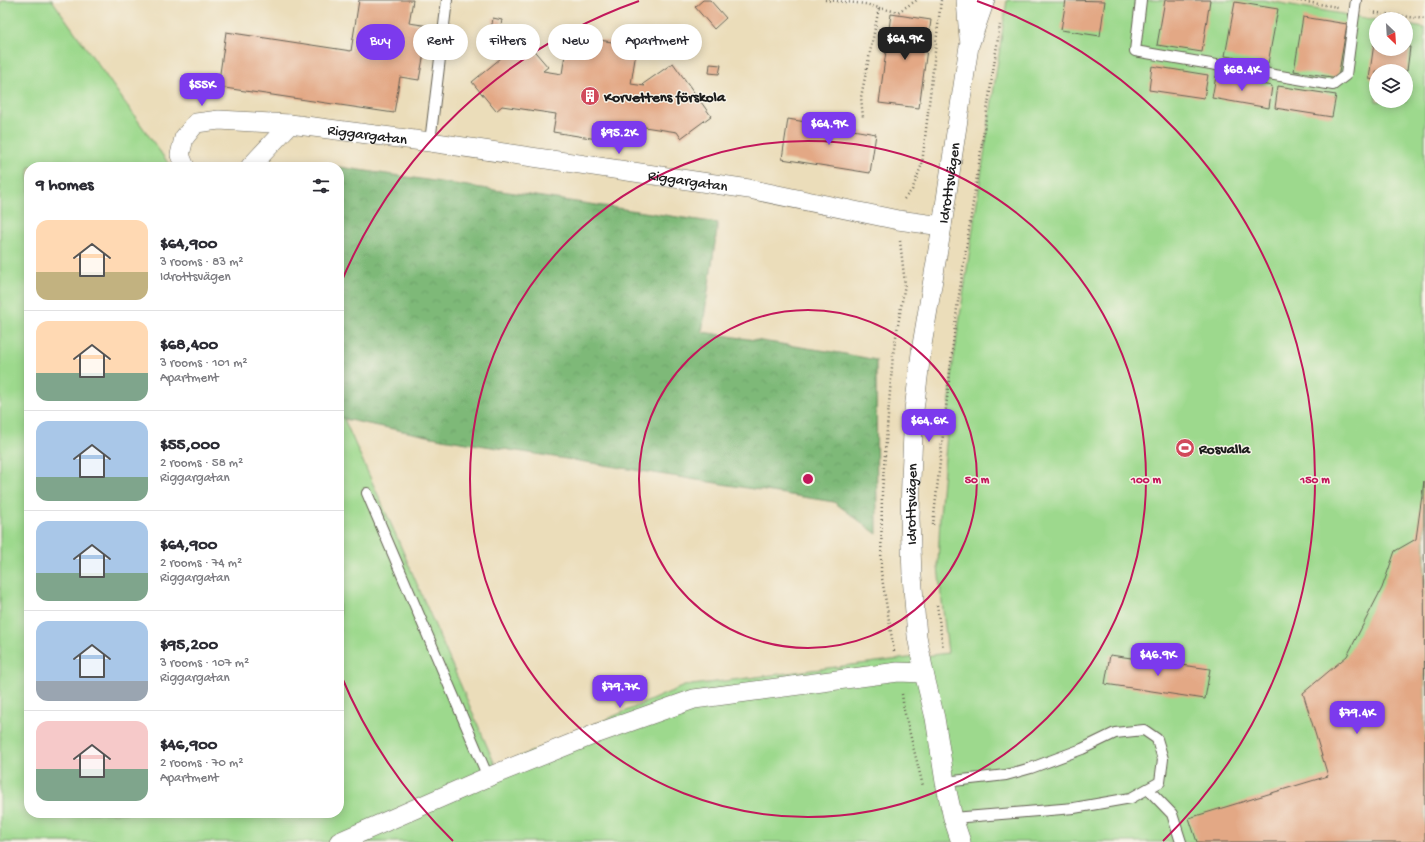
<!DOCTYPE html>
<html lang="en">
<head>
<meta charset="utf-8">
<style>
  body { margin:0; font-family:"Gochi Hand",sans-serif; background:#f2f2f3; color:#2b2b33; height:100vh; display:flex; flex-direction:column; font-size:15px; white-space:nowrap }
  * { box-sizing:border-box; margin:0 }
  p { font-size:13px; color:#7c7c81 }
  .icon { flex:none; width:22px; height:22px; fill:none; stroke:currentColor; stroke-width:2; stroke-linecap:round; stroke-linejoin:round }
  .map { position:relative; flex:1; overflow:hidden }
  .sheet { position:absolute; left:24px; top:162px; width:320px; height:656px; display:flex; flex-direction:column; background:#fff; border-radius:16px; box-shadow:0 2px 10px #0003 }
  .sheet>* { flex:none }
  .guide { position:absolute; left:356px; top:24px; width:380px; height:36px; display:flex; gap:8px }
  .needle { width:26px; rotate:155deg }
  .controls { position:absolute; left:1369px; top:12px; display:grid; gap:8px }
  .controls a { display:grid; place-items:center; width:44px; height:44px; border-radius:50%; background:#fff; box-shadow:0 2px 10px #0003; font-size:20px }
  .price { position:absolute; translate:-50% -34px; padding:0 9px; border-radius:8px; background:#7c3aed; color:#fff; font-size:13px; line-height:26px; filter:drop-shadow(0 1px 2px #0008) }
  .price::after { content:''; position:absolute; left:50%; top:24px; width:12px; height:9px; margin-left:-6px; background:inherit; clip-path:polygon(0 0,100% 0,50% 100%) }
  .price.active { background:#222; color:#fff }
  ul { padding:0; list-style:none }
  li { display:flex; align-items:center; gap:12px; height:100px; padding:0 12px }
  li+li { border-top:1px solid #e1e1e2 }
  li span { display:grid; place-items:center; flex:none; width:112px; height:80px; border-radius:12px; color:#555 }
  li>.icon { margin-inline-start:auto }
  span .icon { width:48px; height:48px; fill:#fffc; stroke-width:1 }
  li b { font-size:17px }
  h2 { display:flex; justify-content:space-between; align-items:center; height:48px; padding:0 12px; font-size:17px }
  .chip { padding:0 14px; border-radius:18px; background:#fff; box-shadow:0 2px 10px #0003; font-size:14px; line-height:36px }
  .chip.active { background:#7c3aed; color:#fff }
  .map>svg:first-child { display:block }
  .forest { fill:url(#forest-crowns); stroke:#4d6a4a }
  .pitch { fill:#9dd98d; stroke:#5c7a54; fill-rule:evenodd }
  .building { fill:#e3a885 }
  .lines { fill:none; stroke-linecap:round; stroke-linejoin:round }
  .lane-casing { stroke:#646053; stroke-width:12 }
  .street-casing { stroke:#646053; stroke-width:20 }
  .path { stroke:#646053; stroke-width:2.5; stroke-dasharray:1 3; stroke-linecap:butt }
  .lane { stroke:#fff; stroke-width:10 }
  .street { stroke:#fff; stroke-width:19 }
  .ring { fill:none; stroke:#c2185b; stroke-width:2 }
  .labels { text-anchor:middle; stroke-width:3; stroke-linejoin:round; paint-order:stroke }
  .poi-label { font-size:15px; font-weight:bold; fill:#1c1c1c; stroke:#f7f3e8; text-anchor:start }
  .street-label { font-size:15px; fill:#1c1c1c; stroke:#f7f3e8 }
  .centre { fill:#c2185b; stroke:#f7f3e8; stroke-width:2 }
  .ring-label { font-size:12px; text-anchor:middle; font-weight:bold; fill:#c2185b; stroke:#f7f3e8; stroke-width:3; stroke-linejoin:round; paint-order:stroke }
</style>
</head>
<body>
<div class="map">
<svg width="1425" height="842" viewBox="0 0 1425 842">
  <defs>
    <pattern id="forest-crowns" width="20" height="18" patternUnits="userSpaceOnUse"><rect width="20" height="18" fill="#7eb978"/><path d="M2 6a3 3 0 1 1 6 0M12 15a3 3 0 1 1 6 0" fill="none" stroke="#6c9e67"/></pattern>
  </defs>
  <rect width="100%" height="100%" fill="#f7f3e8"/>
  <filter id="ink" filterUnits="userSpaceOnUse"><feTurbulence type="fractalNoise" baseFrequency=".025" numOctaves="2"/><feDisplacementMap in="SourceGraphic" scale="8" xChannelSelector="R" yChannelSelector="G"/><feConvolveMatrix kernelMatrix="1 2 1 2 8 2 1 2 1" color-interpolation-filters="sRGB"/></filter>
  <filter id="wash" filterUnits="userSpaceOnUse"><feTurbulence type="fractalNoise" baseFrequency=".012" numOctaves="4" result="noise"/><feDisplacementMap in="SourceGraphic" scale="16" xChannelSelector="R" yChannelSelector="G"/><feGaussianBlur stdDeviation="0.9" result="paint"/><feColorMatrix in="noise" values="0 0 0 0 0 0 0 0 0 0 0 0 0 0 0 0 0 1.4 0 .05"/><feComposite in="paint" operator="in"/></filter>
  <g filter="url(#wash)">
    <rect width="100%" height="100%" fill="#ebddba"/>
    <path class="forest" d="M338 167H339L718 223 702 332 840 353 876 360 877 534 834 502 442 439 344 419 339 416Z"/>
    <path class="pitch" d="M4 0H52L171 167H29V813H339V416L344 419 395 533 496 767 684 686 948 653 938 567 940 515 953 363 1007 0H1263L1376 20V49H1406V25L1425 28V842H0V3ZM1376 71H1406V101H1376Z"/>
    <g id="blocks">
      <g class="building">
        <path d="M359 0H413L409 23 429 26 419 80 400 77 394 113 218 87 226 32 351 51Z"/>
        <path d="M703 0H710L726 18 714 29 695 7Z"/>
        <path d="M1066 0 1105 1 1100 36 1061 30Z"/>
        <path d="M1165 0H1210L1202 52 1157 45Z"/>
        <path d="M1235 2 1278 9 1268 63 1225 56Z"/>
        <path d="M891 14 931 20 919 108 879 103Z"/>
        <path d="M1303 17 1347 24 1338 78 1294 71Z"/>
        <path d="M493 18 502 20 500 31 491 30Z"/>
        <path d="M568 35 637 46 631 84 645 86 643 84 673 63 711 116 681 138 677 132 625 124 622 143 553 132 556 114 502 106 496 111 472 82 524 39 548 67 543 71 562 74Z"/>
        <path d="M1374 43H1376V49H1406V47H1410L1407 71H1376V80L1369 79Z"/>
        <path d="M710 64 721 65 719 74 709 73Z"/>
        <path d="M1152 66 1208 75 1204 98 1149 90Z"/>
        <path d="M1216 76 1272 86 1269 108 1212 98Z"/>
        <path d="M1278 86 1336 95 1332 117 1275 108Z"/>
        <path d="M788 119 876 134 870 173 782 159Z"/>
        <path d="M1424 481 1425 842H1197L1189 818 1328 776 1303 693 1347 656 1382 588 1395 551 1416 539Z"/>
        <path d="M1110 655 1210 669 1205 699 1105 684Z"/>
      </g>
    </g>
  </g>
  <g filter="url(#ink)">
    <use href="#blocks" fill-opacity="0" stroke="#646053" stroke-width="1"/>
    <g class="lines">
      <g class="lane-casing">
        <g id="lane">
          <path d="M1141 0 1135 51 1333 85 1346 75 1356 0"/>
          <path d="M430 142 447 0"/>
          <path d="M367 493 488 777"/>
          <path d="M945 782 1006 775 1031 768 1082 749 1115 733 1144 730 1157 739 1163 759 1160 782 1131 798 1074 808 953 818"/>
          <path d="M1148 789 1172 814 1181 842"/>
        </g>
      </g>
      <g class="street-casing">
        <g id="street">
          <path d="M966 0 969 38"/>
          <path id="s1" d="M185 167 180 155 184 138 196 123 219 120 290 124 430 142 749 189 898 220 942 226"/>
          <path d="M250 167 290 124"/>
          <path d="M339 842 488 777 598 733 694 699 898 672 924 673"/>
          <path id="s2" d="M961 842 953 818 945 782 935 718 924 673 917 636 912 576 910 518 911 479 914 410 922 345 942 226 969 46 985 0"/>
        </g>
      </g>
      <g class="path">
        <path d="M825 0 866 4 879 8 861 97 863 117"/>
        <path d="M1293 0 1338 7"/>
        <path d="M879 8 898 12 917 0"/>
        <path d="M1371 12 1425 19"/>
        <path d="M904 199 912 190 922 164 941 0"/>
        <path d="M933 525 957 308 1000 25"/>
        <path d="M937 605 943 648"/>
        <path d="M894 651 881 572 882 492 893 354 905 284 900 241"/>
        <path d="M902 694 904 710 923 786"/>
      </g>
      <use href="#lane" class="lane"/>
      <use href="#street" class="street"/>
    </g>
  </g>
  <g class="ring">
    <circle cx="808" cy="479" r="169"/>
    <circle cx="808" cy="479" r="338"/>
    <path d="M453 841A507 507 0 0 1 340 673M340 285A507 507 0 0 1 639 1M977 1A507 507 0 0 1 1163 841"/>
  </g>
  <defs>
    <g id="building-disc" transform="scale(1)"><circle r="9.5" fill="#d1495b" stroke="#f7f3e8"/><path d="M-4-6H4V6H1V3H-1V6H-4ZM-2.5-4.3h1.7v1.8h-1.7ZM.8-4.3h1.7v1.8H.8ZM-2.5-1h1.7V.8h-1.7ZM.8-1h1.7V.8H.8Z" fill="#fff"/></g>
    <g id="stadium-disc" transform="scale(1)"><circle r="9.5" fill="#d1495b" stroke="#f7f3e8"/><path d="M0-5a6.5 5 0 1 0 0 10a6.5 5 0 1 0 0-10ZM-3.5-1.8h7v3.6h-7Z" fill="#fff"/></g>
  </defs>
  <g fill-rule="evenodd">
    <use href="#building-disc" x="590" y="96"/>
    <use href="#stadium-disc" x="1185" y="448"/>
  </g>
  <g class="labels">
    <g class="poi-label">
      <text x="604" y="101">Korvettens förskola</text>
      <text x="1199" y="453">Rosvalla</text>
    </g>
    <g class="street-label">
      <text dy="5" stroke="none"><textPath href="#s1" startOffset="222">Riggargatan</textPath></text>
      <text dy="5" stroke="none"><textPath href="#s1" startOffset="546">Riggargatan</textPath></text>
      <text dy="5" stroke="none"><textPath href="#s2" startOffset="667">Idrottsvägen</textPath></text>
      <text dy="5" stroke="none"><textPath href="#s2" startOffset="343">Idrottsvägen</textPath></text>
    </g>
  </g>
  <circle cx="808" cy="479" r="6" class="centre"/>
  <g class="ring-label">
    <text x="977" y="483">50 m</text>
    <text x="1146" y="483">100 m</text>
    <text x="1315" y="483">150 m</text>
  </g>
</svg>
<div class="controls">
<a><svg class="needle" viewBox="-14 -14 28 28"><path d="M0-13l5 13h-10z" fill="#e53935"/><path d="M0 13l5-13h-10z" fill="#7c7c81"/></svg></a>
<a><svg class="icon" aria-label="layers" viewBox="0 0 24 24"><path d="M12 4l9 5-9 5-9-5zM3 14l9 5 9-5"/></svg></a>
</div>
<b class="price active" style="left:905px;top:61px">$64.9K</b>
<b class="price" style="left:1242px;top:92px">$68.4K</b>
<b class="price" style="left:202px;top:107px">$55K</b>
<b class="price" style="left:829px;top:146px">$64.9K</b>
<b class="price" style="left:619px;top:155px">$95.2K</b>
<b class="price" style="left:929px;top:443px">$64.6K</b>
<b class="price" style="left:1158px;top:677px">$46.9K</b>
<b class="price" style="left:620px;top:709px">$79.7K</b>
<b class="price" style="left:1357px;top:735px">$79.4K</b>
<div class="guide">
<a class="chip active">Buy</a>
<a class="chip">Rent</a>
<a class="chip">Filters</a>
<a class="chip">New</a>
<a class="chip">Apartment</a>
</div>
<section class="sheet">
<h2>9 homes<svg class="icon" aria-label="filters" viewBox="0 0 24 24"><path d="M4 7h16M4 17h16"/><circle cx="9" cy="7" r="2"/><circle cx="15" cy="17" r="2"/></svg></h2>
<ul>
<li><span style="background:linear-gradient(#ffd9b3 65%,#c2b280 0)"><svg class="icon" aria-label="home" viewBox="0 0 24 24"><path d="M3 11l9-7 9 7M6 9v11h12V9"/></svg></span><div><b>$64,900</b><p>3 rooms · 83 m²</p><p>Idrottsvägen</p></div></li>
<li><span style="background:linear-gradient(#ffd9b3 65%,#7fa58c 0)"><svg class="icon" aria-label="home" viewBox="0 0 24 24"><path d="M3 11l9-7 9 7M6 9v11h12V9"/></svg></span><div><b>$68,400</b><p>3 rooms · 101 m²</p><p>Apartment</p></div></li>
<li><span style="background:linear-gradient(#a9c7e8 70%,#7fa58c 0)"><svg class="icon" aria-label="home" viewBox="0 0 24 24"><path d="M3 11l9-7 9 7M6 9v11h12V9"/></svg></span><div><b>$55,000</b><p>2 rooms · 58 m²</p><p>Riggargatan</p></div></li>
<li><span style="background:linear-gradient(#a9c7e8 65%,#7fa58c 0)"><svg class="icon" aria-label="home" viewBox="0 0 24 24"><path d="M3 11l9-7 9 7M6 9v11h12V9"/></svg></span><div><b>$64,900</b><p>2 rooms · 74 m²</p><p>Riggargatan</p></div></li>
<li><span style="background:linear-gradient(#a9c7e8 75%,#9aa5b1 0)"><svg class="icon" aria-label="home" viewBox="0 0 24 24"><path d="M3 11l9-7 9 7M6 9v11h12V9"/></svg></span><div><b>$95,200</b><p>3 rooms · 107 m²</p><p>Riggargatan</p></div></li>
<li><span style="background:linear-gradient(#f6c9c9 60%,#7fa58c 0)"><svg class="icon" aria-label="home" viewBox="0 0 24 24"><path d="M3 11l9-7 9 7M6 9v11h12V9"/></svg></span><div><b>$46,900</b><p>2 rooms · 70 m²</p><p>Apartment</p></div></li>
</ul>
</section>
</div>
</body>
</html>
